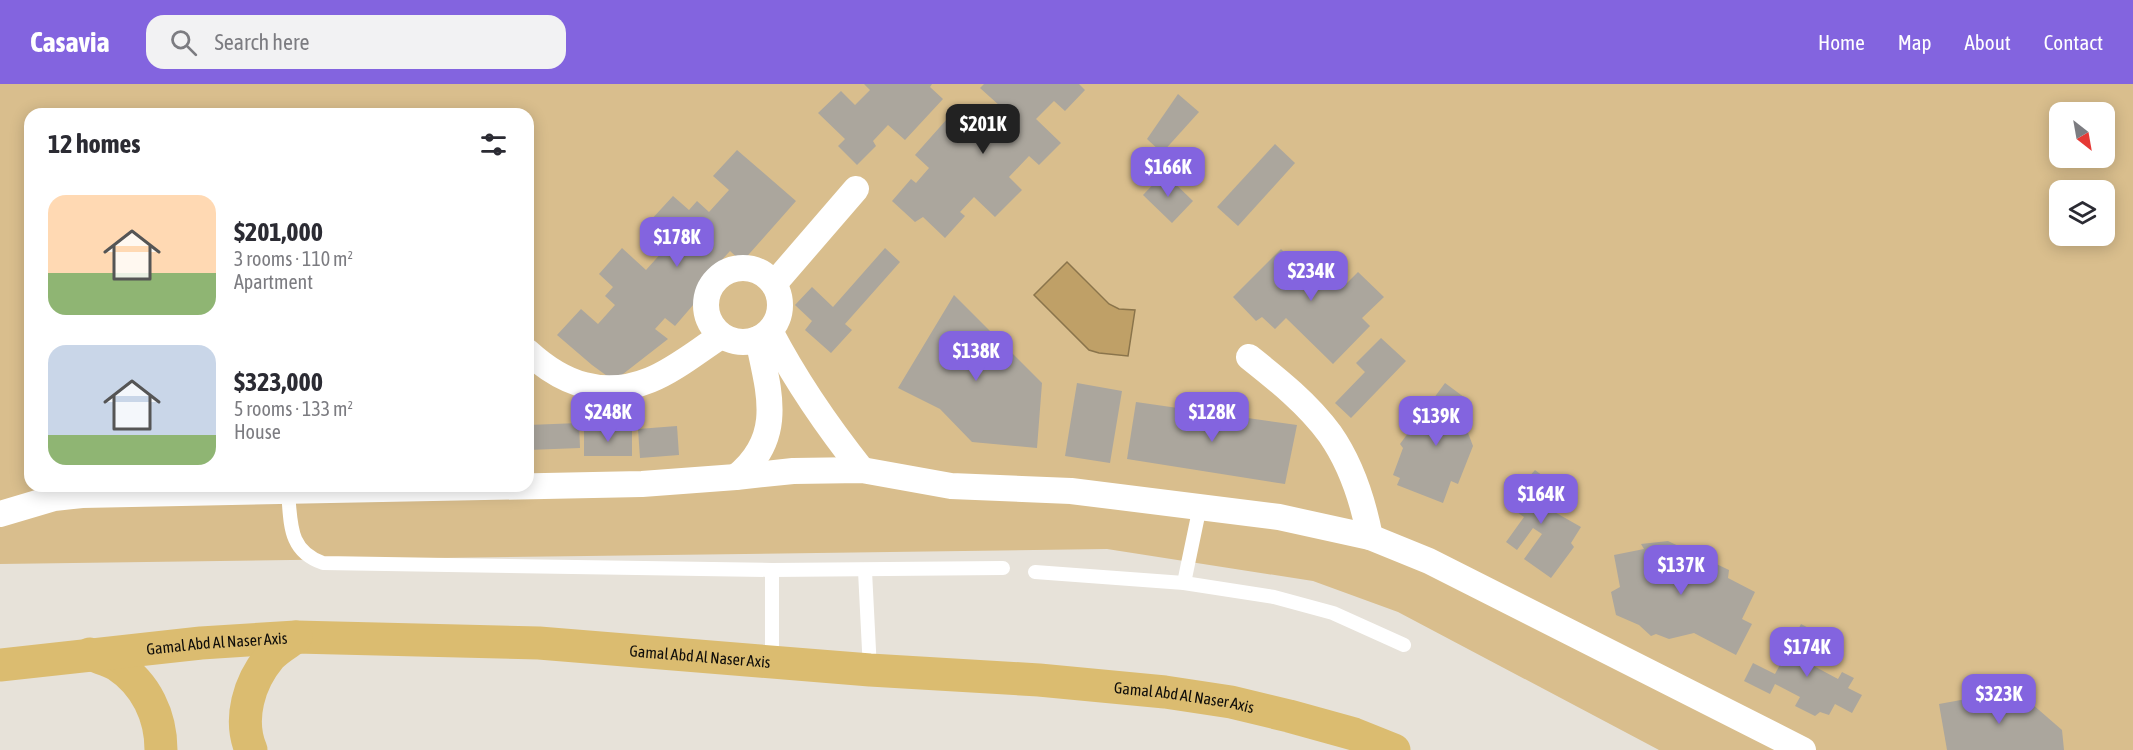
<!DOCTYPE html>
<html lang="en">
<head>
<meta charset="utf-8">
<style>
  body { margin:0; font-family:"Asap Condensed",sans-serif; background:#f2f2f3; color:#2b2b33; height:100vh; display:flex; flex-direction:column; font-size:22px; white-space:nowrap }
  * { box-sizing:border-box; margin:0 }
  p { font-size:20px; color:#7c7c81 }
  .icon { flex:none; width:33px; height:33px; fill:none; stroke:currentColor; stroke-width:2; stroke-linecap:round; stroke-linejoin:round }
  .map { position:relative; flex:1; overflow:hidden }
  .panel { position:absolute; left:24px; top:24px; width:510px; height:384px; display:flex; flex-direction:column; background:#fff; border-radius:18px; box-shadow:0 3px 15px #0003 }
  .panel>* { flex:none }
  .needle { width:39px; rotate:149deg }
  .fabs { position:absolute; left:2049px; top:18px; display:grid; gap:12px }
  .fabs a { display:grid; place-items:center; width:66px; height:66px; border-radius:12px; background:#fff; box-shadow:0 3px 15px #0003; font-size:30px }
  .price { position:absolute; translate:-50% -51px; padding:0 14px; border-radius:12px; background:#8364df; color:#fff; font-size:20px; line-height:39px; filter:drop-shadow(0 2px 3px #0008) }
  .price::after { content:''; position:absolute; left:50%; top:36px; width:18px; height:14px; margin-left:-9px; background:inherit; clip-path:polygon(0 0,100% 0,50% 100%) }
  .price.active { background:#222; color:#fff }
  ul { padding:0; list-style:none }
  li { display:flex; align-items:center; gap:18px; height:150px; padding:0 24px }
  li span { display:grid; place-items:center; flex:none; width:168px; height:120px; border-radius:18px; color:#555 }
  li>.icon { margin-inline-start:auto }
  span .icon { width:72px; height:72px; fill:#fffc; stroke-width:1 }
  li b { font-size:26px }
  h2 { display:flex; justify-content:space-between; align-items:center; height:72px; padding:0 24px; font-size:26px }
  header { display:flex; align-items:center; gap:36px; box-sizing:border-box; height:84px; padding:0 30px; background:#8364df; color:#fff }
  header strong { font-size:28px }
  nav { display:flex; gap:33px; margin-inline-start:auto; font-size:21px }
  .search { width:420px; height:54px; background:#f2f2f3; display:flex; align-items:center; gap:15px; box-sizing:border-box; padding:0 21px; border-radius:18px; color:#7c7c81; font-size:22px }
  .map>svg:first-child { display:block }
  .green { fill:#d9be8d; fill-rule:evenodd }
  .water { fill:#bfa067; stroke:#8a744b; stroke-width:1.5 }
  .building { fill:#aba69d }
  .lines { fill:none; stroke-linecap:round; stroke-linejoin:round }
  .service { stroke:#fff; stroke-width:14 }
  .minor { stroke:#fff; stroke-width:26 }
  .primary { stroke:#dbbc70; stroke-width:33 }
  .labels { text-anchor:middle; stroke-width:4.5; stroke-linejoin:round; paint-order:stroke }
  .street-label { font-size:16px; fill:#0f0d0a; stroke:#e7e2d9 }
</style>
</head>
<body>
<header>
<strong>Casavia</strong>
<div class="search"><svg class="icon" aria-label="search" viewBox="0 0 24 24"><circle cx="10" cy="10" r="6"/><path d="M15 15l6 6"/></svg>Search here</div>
<nav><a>Home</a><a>Map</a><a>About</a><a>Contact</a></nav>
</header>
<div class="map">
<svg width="2133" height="666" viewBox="0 0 2133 666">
  <rect width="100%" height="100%" fill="#e7e2d9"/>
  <path class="green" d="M0 0H2133V666H1659L1398 528 1313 497 1107 465 0 480ZM2060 28H2104V74H2060ZM30 30H528V402H30ZM2060 106H2104V152H2060Z"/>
  <path class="water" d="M1067 178 1109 220 1119 225 1135 226 1128 272 1099 269 1089 266 1034 211Z"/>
  <g class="building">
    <path d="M864 0H932L930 3 943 15 905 56 888 41 873 57 876 62 857 81 838 62 845 55 818 29 841 7 855 21 870 6Z"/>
    <path d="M984 0H1079L1085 6 1065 27 1054 17 1036 35 1061 59 1039 81 1029 72 1009 93 1022 106 995 133 974 113 960 128 965 132 945 154 923 133 915 138 892 117 911 95 916 99 929 84 915 71 955 26 979 46 1000 22 980 4Z"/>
    <path d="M1178 10 1199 28 1162 69 1147 55Z"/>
    <path d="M1275 60 1295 79 1238 142 1217 123Z"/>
    <path d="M737 66 796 117 742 178 730 167 719 179 725 184 675 242 665 234 655 245 668 255 614 297 592 281 557 251 581 225 598 240 615 221 605 212 613 203 599 190 622 164 646 186 672 157 650 137 673 112 689 126 697 117 709 128 729 106 713 92Z"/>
    <path d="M1164 89 1193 117 1172 139 1143 111Z"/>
    <path d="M885 164 900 178 845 240 852 246 831 269 805 246 812 237 795 221 812 203 833 223Z"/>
    <path d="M1281 165 1300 184 1317 168 1347 199 1358 188 1384 213 1362 234 1370 242 1333 280 1286 234 1275 245 1262 233 1256 237 1233 213Z"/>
    <path d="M954 211 1042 299 1037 364 972 358 940 325 898 304Z"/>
    <path d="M1381 254 1406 277 1351 334 1335 319 1365 288 1356 279Z"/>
    <path d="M1077 299 1122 307 1110 379 1065 372Z"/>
    <path d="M1445 299 1472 319 1462 333 1473 362 1458 400 1451 397 1443 419 1397 401 1400 394 1393 391 1403 364 1400 360Z"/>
    <path d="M1136 318 1297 341 1285 400 1127 375Z"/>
    <path d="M579 339 580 364 528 366V341Z"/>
    <path d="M677 342 679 371 640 374 638 345Z"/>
    <rect x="584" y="346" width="48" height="26"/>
    <path d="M1535 386 1543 392 1542 401 1548 402 1544 422 1581 443 1571 459 1574 463 1551 494 1524 475 1542 450 1533 444 1517 466 1506 458 1524 433 1511 424 1521 411 1504 399 1507 394 1519 396 1522 391 1527 395Z"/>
    <path d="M1668 457 1729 486 1728 494 1755 508 1742 535 1752 540 1736 571 1694 549 1669 555 1656 550 1651 552 1639 541 1616 531 1611 508 1620 503 1614 471 1644 465 1641 460Z"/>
    <path d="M1801 540 1824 552 1810 580 1838 595 1842 588 1854 594 1848 604 1862 611 1852 629 1835 620 1829 631 1820 628 1815 632 1795 622 1800 613 1775 600 1770 610 1744 597 1753 579 1775 590Z"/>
    <path d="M2016 606 2062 646 2064 666H1947L1939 620Z"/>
  </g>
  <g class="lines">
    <g class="service">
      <path d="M288 408C291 439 288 467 323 479L772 486 1003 484"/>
      <path d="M772 486V577"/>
      <path d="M865 487 870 586"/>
      <path d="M1035 488 1184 499 1274 513 1333 529 1404 561"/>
      <path d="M1184 499 1200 422"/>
    </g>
    <g class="minor">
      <circle cx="743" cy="221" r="37"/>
      <path d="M774 200 856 105"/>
      <path d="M770 247C796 297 827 342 862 386"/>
      <path d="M528 268C563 300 603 315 650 296 675 286 699 266 721 252"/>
      <path d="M1249 273C1278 296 1308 320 1330 350 1351 380 1363 417 1370 453"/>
      <path d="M736 393C785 354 769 308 758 255"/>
      <path d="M0 430 54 414 82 411 642 400 736 393 793 387 862 386 951 402 1071 407 1279 433 1370 453 1429 477 1803 666"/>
    </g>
    <g class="primary">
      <path d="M90 570C99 574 109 576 117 581 146 600 161 632 161 666"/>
      <path id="s1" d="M0 581 201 559 296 553 539 559 870 586 1039 596 1165 608 1231 618 1289 632 1354 650 1394 666"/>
      <path d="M251 666C238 635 249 598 270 573 277 565 288 559 296 553"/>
    </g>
  </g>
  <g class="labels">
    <g class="street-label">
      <text dy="6" stroke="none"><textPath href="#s1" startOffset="218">Gamal Abd Al Naser Axis</textPath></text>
      <text dy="6" stroke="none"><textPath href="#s1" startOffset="702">Gamal Abd Al Naser Axis</textPath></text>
      <text dy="6" stroke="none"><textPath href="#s1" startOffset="1188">Gamal Abd Al Naser Axis</textPath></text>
    </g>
  </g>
</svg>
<div class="fabs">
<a><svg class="needle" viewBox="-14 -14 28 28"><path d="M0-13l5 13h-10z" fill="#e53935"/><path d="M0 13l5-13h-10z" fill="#7c7c81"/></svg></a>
<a><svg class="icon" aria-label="layers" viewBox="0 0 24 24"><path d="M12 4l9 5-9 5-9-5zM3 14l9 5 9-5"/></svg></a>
</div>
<b class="price active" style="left:983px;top:71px">$201K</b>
<b class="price" style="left:1168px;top:114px">$166K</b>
<b class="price" style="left:677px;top:184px">$178K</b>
<b class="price" style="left:1311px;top:218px">$234K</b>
<b class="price" style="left:976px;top:298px">$138K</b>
<b class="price" style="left:608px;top:359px">$248K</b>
<b class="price" style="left:1212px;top:359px">$128K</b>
<b class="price" style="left:1436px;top:363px">$139K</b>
<b class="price" style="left:1541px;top:441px">$164K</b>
<b class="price" style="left:1681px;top:512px">$137K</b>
<b class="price" style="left:1807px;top:594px">$174K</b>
<b class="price" style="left:1999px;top:641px">$323K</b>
<section class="panel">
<h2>12 homes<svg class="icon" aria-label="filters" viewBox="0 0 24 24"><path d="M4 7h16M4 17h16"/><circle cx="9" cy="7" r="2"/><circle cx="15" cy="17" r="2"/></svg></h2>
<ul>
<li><span style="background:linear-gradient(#ffd9b3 65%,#8fb573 0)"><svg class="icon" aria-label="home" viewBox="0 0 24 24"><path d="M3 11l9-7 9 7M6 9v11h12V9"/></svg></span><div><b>$201,000</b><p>3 rooms · 110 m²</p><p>Apartment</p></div></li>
<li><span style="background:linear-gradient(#c9d6e8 75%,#8fb573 0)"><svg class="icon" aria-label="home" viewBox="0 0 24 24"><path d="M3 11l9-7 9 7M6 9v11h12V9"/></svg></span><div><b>$323,000</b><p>5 rooms · 133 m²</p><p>House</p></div></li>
</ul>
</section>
</div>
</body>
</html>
